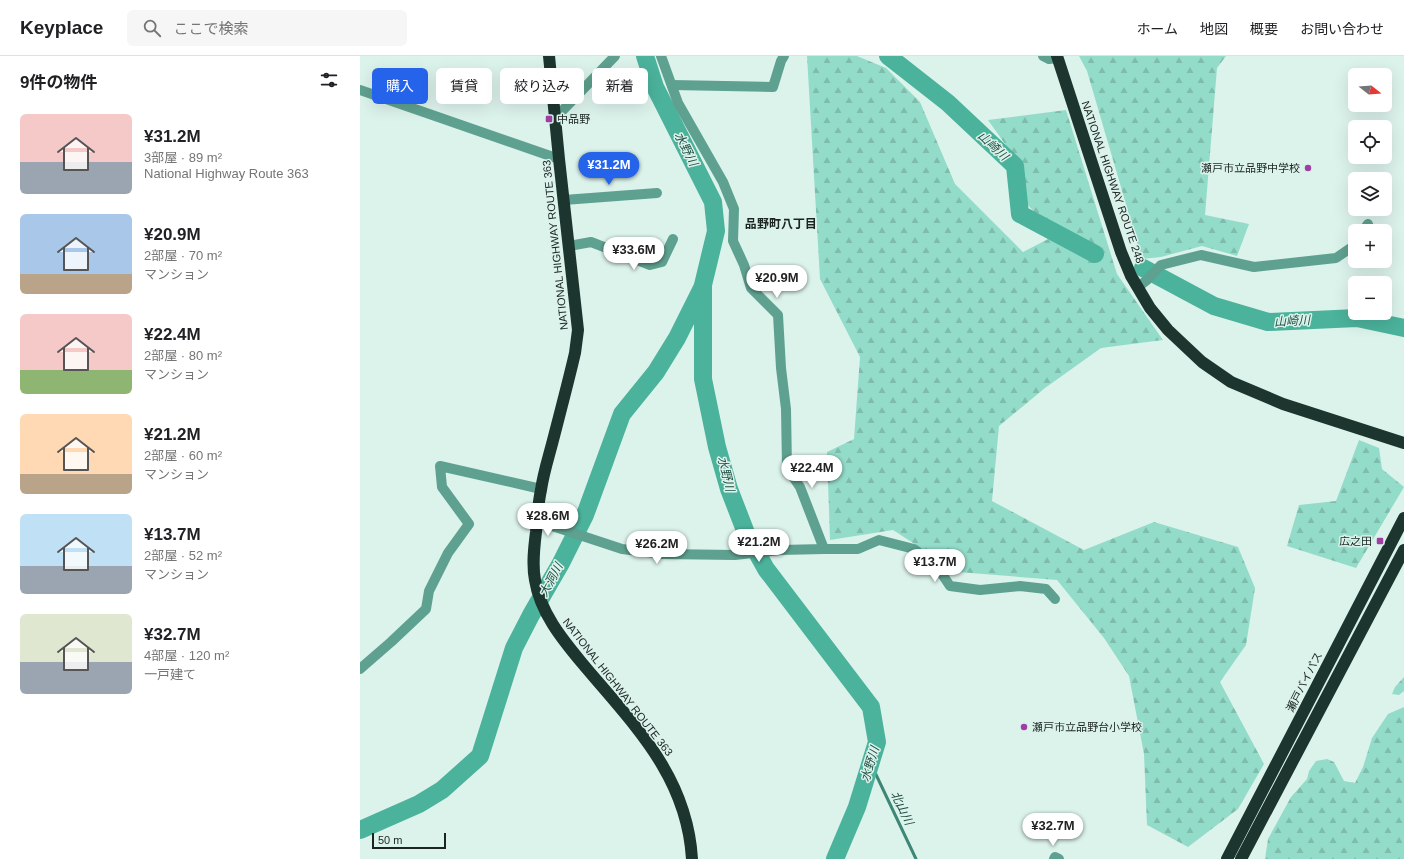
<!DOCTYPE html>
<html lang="ja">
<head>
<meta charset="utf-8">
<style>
  body { margin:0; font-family:Arial,"Noto Sans JP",sans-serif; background:#f6f6f6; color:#202124; height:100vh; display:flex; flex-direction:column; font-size:15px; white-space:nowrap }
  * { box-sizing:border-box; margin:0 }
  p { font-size:13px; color:#757577 }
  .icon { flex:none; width:22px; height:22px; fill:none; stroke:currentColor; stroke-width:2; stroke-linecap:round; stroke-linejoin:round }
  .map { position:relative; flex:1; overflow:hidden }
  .side { display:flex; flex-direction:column; background:#fff; width:360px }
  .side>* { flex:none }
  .top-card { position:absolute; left:12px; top:12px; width:380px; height:36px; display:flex; gap:8px }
  .needle { width:26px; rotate:107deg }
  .fabs { position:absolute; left:988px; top:12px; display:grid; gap:8px }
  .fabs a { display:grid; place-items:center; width:44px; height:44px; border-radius:6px; background:#fff; box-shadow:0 4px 16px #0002; font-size:20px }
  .scale { position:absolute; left:12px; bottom:10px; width:74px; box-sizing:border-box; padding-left:4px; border:2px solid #1b2421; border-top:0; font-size:11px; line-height:14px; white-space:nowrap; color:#1b2421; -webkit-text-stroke:3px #dcf3ec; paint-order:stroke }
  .price { position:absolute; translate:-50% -34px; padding:0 9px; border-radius:14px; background:#fff; color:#222; font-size:13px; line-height:26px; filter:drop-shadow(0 1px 2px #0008) }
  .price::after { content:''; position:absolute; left:50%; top:24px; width:12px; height:9px; margin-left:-6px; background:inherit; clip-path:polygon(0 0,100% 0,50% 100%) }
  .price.active { background:#2563eb; color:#fff }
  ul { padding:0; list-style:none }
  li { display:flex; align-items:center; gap:12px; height:100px; padding:0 20px }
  li span { display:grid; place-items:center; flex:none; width:112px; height:80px; border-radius:6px; color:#555 }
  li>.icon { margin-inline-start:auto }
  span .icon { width:48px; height:48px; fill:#fffc; stroke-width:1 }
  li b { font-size:17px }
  h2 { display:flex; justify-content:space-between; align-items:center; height:48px; padding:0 20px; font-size:17px }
  .tag { padding:0 14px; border-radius:6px; background:#fff; box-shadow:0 4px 16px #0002; font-size:14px; line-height:36px }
  .tag.active { background:#2563eb; color:#fff }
  header { display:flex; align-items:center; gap:24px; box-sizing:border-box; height:56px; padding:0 20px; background:#fff; border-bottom:1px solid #e0e0e0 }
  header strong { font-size:19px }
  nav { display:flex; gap:22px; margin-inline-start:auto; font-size:14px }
  .search { width:280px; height:36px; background:#f6f6f6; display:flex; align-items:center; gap:10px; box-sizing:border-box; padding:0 14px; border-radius:6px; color:#757577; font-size:15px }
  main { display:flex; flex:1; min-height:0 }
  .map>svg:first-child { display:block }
  .forest { fill:url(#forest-firs) }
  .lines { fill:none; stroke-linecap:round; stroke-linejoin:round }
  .stream { stroke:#3d8776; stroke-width:3 }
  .river { stroke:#4bb29b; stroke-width:18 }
  .minor { stroke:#5fa190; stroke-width:10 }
  .highway { stroke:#1d352f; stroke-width:12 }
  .poi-dot { fill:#a03ea5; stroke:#dcf3ec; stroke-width:1.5 }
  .labels { text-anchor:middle; stroke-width:3; stroke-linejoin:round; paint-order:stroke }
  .poi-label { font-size:11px; fill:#1b2421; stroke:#dcf3ec; text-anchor:start }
  .street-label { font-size:11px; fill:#1b2421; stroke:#dcf3ec }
  .water-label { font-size:12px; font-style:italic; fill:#235045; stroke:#dcf3ec }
  .neighbourhood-label { font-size:12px; font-weight:bold; fill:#1b2421; stroke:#dcf3ec }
</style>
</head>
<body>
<header>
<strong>Keyplace</strong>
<div class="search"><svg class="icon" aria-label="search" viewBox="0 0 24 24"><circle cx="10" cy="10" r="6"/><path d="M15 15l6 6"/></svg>ここで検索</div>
<nav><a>ホーム</a><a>地図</a><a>概要</a><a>お問い合わせ</a></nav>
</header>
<main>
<section class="side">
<h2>9件の物件<svg class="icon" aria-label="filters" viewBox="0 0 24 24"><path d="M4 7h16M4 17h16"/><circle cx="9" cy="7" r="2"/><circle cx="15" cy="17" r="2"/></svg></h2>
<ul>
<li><span style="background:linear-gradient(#f6c9c9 60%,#9aa5b1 0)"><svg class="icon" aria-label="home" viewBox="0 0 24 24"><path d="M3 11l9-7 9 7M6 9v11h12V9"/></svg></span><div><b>¥31.2M</b><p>3部屋 · 89 m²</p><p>National Highway Route 363</p></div></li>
<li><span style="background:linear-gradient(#a9c7e8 75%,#b9a48a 0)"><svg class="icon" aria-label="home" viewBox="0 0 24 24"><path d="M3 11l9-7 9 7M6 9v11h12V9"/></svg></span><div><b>¥20.9M</b><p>2部屋 · 70 m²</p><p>マンション</p></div></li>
<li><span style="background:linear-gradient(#f6c9c9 70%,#8fb573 0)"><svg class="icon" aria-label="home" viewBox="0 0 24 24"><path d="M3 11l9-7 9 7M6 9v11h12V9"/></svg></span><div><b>¥22.4M</b><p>2部屋 · 80 m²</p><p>マンション</p></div></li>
<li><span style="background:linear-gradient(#ffd9b3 75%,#b9a48a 0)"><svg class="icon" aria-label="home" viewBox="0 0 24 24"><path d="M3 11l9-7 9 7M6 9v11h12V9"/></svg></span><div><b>¥21.2M</b><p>2部屋 · 60 m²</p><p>マンション</p></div></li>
<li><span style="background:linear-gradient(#bfe0f5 65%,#9aa5b1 0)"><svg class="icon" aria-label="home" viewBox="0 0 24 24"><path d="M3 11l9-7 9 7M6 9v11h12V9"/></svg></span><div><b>¥13.7M</b><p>2部屋 · 52 m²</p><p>マンション</p></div></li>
<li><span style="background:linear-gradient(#dfe7d0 60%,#9aa5b1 0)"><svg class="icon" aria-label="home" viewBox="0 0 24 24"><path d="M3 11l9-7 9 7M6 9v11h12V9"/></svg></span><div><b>¥32.7M</b><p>4部屋 · 120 m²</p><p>一戸建て</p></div></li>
</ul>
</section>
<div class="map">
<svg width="1044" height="803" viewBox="0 0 1044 803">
  <defs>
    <pattern id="forest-firs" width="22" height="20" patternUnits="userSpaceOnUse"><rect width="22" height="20" fill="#93dcc9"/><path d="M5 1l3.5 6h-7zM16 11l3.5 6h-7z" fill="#7ebdac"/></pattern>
  </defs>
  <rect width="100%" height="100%" fill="#dcf3ec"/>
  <g class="forest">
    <path d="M447 0H497L526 12 560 46 595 128 663 196 696 179 665 146 657 105 628 64 706 54 757 218 803 284 741 292 685 332 639 370 632 445 724 494 794 466 878 491 895 532 886 589 860 626 904 708 878 753 828 791 787 769 784 698 769 620 744 582 697 524 598 516 533 474 470 484 467 396 494 383 500 301 460 223Z"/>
    <path d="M719 0H866L857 12 845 159 889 168 877 200 842 190 801 201 782 203 727 15Z"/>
    <path d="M999 384 1019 392 1022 413 1044 431 996 512 927 490 939 449 976 445Z"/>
    <path d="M1044 621V635L1039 639 1032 638 1035 631Z"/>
    <path d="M1044 651V803H905L908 783 931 741 947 723 949 715 956 705 967 703 974 706 984 725 995 727 1003 711 1012 682 1028 658Z"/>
  </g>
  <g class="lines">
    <path class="stream" d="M511 708 556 803"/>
    <g class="river">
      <path d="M285 0 295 31 353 146 356 175 343 229V323L357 391 369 433 386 477 406 513 511 651 517 686 497 751 475 803"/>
      <path d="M528 0 588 47 655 110 660 158 735 198"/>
      <path d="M783 212 854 250 908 266 997 262 1044 272"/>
      <path d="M0 774 59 748 82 734 120 700 154 592 171 559 201 507 225 459 262 358 296 316 317 282 342 232"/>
    </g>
    <g class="minor">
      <path d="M683 0 689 3 697 2"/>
      <path d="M312 29 413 31 421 5 424 0"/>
      <path d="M0 34 199 103"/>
      <path d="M196 58 203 54 255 0"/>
      <path d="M204 144 297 137"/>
      <path d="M1003 175 1008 168"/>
      <path d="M209 190 231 186 290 209 302 206 313 183"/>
      <path d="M778 231 787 224 801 209 841 199 894 211 976 202 992 191 995 187"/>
      <path d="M177 465 262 493 303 498 375 499 420 494 464 493 440 431 427 412 426 353 421 312 418 259 391 232 384 209 373 185 374 153 363 126 318 47 301 0"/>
      <path d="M464 493H498L519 484 554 493 576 509 590 530 620 534 660 530 686 533 695 543"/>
      <path d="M0 613 31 586 66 553 69 535 88 497 109 468 82 431 80 410 181 433"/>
      <path d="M694 803 695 801 699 803"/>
    </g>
    <g class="highway">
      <path d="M189 0 199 103 218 274 215 297C208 327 200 357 192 388 188 403 183 419 181 434 178 448 177 462 176 476 174 492 172 509 175 524 180 556 202 583 222 607 273 668 327 719 332 803"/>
      <path d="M697 0 761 196 771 220 790 252 808 274 842 306 871 326 923 348 1044 387"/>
      <path d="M867 803 1044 462"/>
      <path d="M881 803 1044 494"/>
    </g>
  </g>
  <g class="poi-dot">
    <rect x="185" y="59" width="8" height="8" rx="2"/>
    <circle cx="948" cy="112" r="4"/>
    <rect x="1016" y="481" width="8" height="8" rx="2"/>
    <circle cx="664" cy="671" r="4"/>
  </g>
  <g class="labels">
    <g class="poi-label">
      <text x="197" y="67">中品野</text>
      <text x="940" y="116" text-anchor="end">瀬戸市立品野中学校</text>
      <text x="1012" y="489" text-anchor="end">広之田</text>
      <text x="672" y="675">瀬戸市立品野台小学校</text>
    </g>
    <g class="street-label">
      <text transform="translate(753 126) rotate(71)" y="4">NATIONAL HIGHWAY ROUTE 248</text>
      <text transform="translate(195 189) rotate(-96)" y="4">NATIONAL HIGHWAY ROUTE 363</text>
      <text transform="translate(944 626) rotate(-63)" y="4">瀬戸バイパス</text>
      <text transform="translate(258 631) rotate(52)" y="4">NATIONAL HIGHWAY ROUTE 363</text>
    </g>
    <g class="water-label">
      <text transform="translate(633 90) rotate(43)" y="4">山崎川</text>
      <text transform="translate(326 93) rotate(63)" y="4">水野川</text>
      <text transform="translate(932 265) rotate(-3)" y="4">山崎川</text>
      <text transform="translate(366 418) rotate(76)" y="4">水野川</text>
      <text transform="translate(191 524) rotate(-62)" y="4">大洞川</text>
      <text transform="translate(510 708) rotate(-73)" y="4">水野川</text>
      <text transform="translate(542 752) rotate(64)" y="4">北山川</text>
    </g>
    <g class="neighbourhood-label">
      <text x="421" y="172">品野町八丁目</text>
    </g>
  </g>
</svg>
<div class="fabs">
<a><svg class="needle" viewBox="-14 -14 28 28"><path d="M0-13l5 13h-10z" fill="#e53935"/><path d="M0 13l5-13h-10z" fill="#757577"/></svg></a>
<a><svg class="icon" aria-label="locate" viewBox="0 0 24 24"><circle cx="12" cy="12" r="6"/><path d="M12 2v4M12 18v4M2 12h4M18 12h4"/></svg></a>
<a><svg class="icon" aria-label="layers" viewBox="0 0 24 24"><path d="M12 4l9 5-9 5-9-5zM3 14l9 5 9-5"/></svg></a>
<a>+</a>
<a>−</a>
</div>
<div class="scale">50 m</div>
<b class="price active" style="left:249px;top:130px">¥31.2M</b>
<b class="price" style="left:274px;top:215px">¥33.6M</b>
<b class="price" style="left:417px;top:243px">¥20.9M</b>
<b class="price" style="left:452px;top:433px">¥22.4M</b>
<b class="price" style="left:188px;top:481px">¥28.6M</b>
<b class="price" style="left:399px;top:507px">¥21.2M</b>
<b class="price" style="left:297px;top:509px">¥26.2M</b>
<b class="price" style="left:575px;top:527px">¥13.7M</b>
<b class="price" style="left:693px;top:791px">¥32.7M</b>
<div class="top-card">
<a class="tag active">購入</a>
<a class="tag">賃貸</a>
<a class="tag">絞り込み</a>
<a class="tag">新着</a>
</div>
</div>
</main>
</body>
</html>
